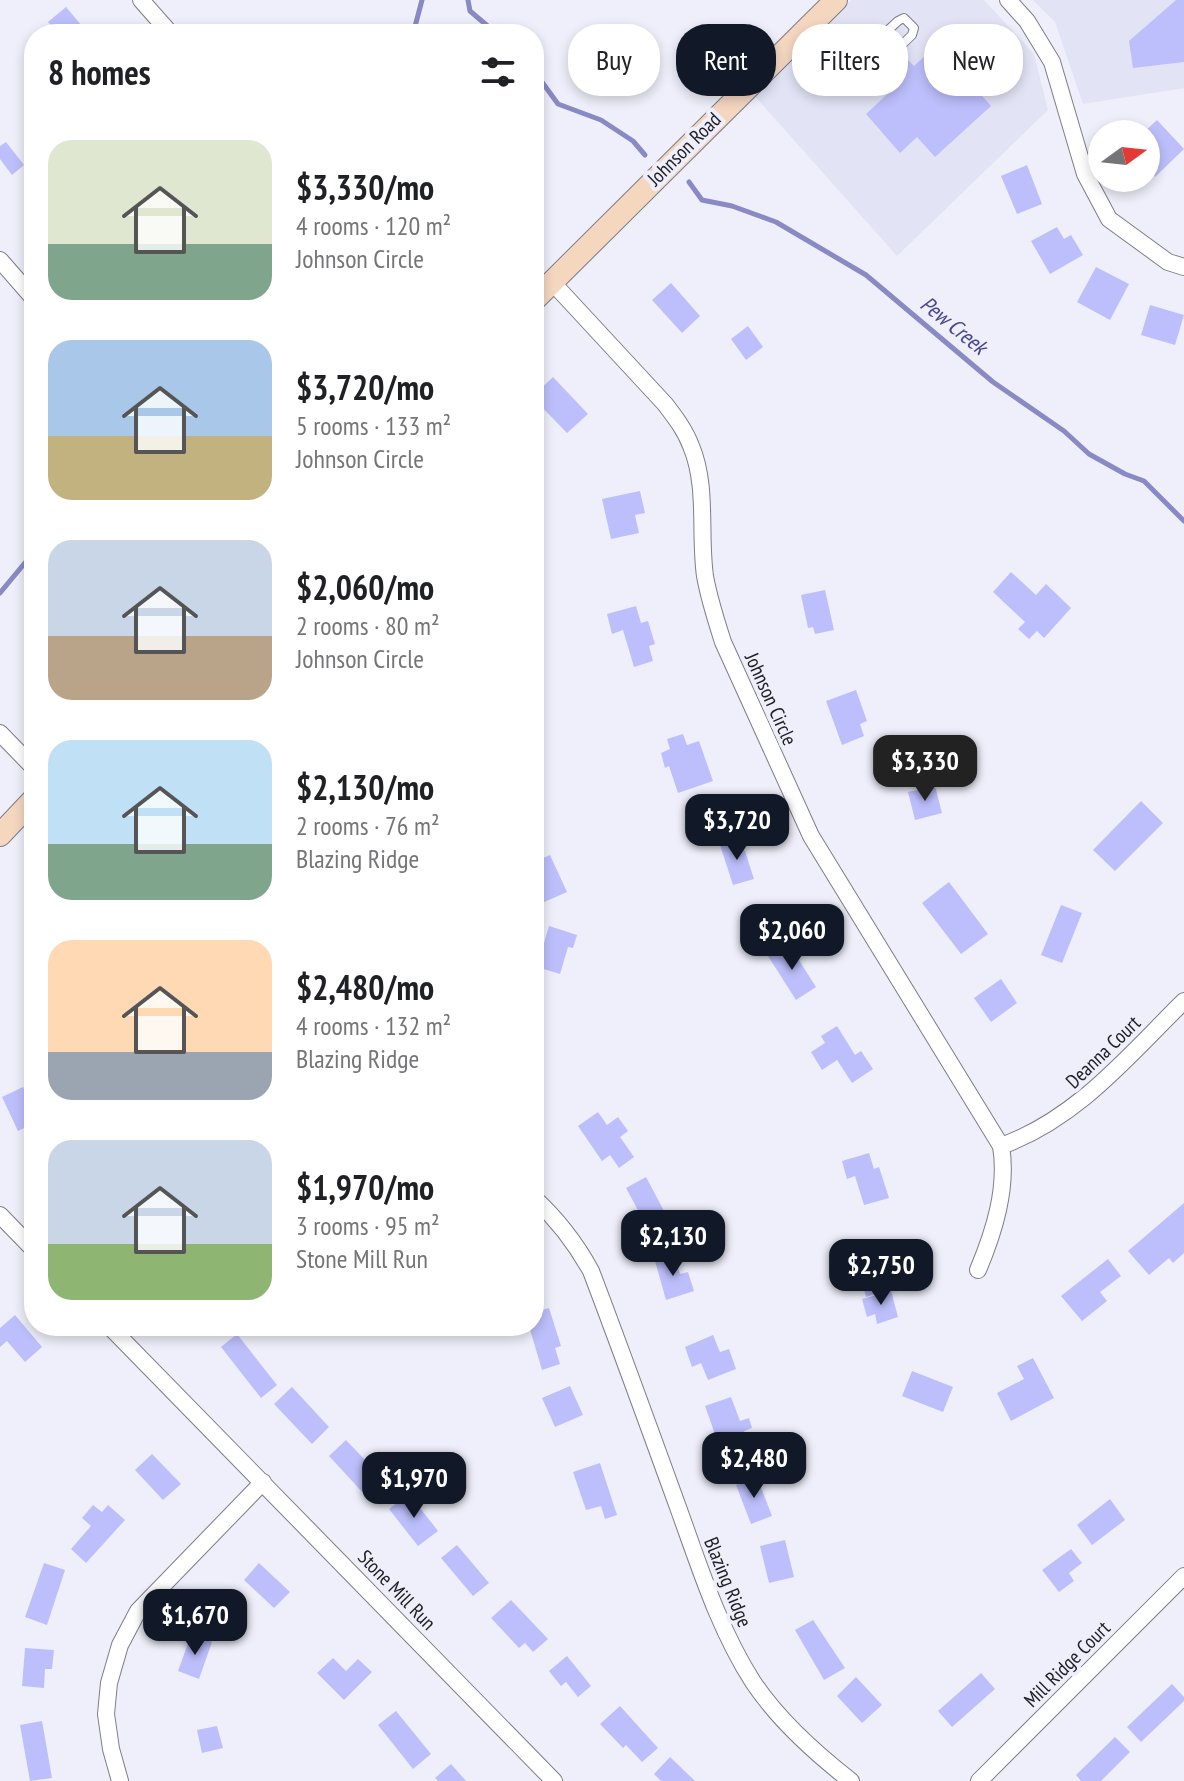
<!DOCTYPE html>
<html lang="en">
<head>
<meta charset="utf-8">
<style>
  body { margin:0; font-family:"PT Sans Narrow",sans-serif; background:#f2f2f2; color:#202124; height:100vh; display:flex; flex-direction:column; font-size:30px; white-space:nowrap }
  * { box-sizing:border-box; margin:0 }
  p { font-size:26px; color:#757577 }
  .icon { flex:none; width:44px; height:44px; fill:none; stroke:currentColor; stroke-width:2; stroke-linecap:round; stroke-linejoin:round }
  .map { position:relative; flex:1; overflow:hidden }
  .sheet { position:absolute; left:24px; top:24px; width:520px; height:1312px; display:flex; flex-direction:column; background:#fff; border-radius:32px; box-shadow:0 4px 12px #0003 }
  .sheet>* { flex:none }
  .hud { position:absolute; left:568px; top:24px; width:496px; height:72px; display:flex; gap:16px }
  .needle { width:52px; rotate:75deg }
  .buttons { position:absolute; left:1088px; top:120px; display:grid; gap:16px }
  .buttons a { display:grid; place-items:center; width:72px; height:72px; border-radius:50%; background:#fff; box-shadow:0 4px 12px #0003; font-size:40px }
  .price { position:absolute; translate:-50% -68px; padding:0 18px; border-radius:16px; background:#111827; color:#fff; font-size:26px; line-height:52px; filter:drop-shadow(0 2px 4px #0008) }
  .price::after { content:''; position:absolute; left:50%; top:48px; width:24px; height:18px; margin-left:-12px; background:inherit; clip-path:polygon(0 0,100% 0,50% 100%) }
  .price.active { background:#222; color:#fff }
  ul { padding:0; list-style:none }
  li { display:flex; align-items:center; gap:24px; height:200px; padding:0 24px }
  li span { display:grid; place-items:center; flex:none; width:224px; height:160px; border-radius:24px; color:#555 }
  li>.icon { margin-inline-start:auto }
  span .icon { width:96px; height:96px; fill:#fffc; stroke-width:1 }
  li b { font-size:34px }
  h2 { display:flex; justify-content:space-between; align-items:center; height:96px; padding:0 24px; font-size:34px }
  .pill { padding:0 28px; border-radius:32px; background:#fff; box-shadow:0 4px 12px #0003; font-size:28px; line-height:72px }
  .pill.active { background:#111827; color:#fff }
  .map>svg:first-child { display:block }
  .built { fill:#e2e3f5 }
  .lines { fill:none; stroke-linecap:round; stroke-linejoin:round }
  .stream { stroke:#898ac4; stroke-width:5 }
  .building { fill:#bdbffc }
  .lane-casing { stroke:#7d7d87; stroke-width:10 }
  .street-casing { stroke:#7d7d87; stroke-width:18 }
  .secondary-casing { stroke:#7d7d87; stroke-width:24 }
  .lane { stroke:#fff; stroke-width:8 }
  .street { stroke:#fff; stroke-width:16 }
  .secondary { stroke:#f5d7c0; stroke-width:22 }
  .labels { text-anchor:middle; stroke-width:8; stroke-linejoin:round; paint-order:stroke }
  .street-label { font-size:20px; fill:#202125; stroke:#eeeffa }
  .water-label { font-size:22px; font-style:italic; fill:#4a478f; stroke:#eeeffa }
</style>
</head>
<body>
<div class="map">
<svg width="1184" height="1781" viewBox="0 0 1184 1781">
  <rect width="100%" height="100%" fill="#eeeffa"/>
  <g class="built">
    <path d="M851 0H984L1034 54 1048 110 897 256 752 93Z"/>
    <path d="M1033 0H1184V88L1083 104 1055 22Z"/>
  </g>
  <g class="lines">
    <g class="stream">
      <path d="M468 0 470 11 497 34"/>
      <path d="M413 34 422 0"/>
      <path d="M534 71 558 104 601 120 633 141 645 155"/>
      <path d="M689 182 702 200 732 206 776 222 866 275 993 382 1064 431 1089 454 1125 474 1144 481 1184 521"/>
      <path d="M0 593 34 552"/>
    </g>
  </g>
  <g class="building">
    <path d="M1176 0H1184V62L1133 68 1129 41Z"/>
    <path d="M66 7 87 32 85 34H58L48 22Z"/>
    <path d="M937 45 991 106 935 157 917 137 900 153 866 114 895 87 886 76 906 58 914 66Z"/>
    <path d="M1157 120 1184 149 1155 177 1146 168V161L1152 156 1146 150V134H1142Z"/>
    <path d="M6 142 24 165 12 175 0 159V146Z"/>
    <path d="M1027 165 1042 204 1017 214 1001 176Z"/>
    <path d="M1057 227 1064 239 1071 235 1083 255 1050 274 1031 241Z"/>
    <path d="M1096 267 1129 284 1110 320 1077 302Z"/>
    <path d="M671 283 700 316 682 333 652 300Z"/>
    <path d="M1150 305 1184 315 1175 345 1141 335Z"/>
    <path d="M748 326 763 347 746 360 731 339Z"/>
    <path d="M553 377 588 414 567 433 534 399V395Z"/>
    <path d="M640 491 645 513 635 515 639 533 611 539 602 499Z"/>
    <path d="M1011 572 1036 595 1046 584 1071 608 1044 638 1037 631 1029 639 1018 629 1025 622 993 592Z"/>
    <path d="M825 590 834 630 815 634 813 627 808 628 801 595Z"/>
    <path d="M636 606 641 623 648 621 655 644 649 646 653 661 634 667 623 630 612 634 607 614Z"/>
    <path d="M856 690 867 721 860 724 864 736 842 745 826 701Z"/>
    <path d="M683 734 687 745 699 741 713 781 678 793 669 766 665 768 661 753 670 749 667 739Z"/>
    <path d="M935 786 942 813 915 820 908 792Z"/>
    <path d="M1141 801 1163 823 1115 871 1093 850Z"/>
    <path d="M741 839 754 879 733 885 720 845Z"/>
    <path d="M534 843 541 859 550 855 567 892 542 903 534 886Z"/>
    <path d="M949 882 988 934 961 954 922 903Z"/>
    <path d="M1061 905 1082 913 1062 963 1041 955Z"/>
    <path d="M549 926 577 935 573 948 568 947 560 974 537 967Z"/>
    <path d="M788 943 816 987 796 1000 768 956Z"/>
    <path d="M1001 979 1017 1003 991 1022 974 998Z"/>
    <path d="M837 1026 855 1055 861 1051 873 1069 852 1083 837 1060 822 1070 811 1052 825 1043 821 1036Z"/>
    <path d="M23 1087 34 1111V1138L29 1140 24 1128 18 1131 2 1097Z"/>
    <path d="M598 1112 607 1125 618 1117 628 1131 620 1137 634 1157 619 1168 610 1155 602 1161 578 1126Z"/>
    <path d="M869 1153 874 1169 879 1167 889 1198 864 1205 855 1176 847 1179 842 1161Z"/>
    <path d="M646 1177 673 1228 653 1238 626 1188Z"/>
    <path d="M1184 1203V1253L1173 1263 1169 1258 1149 1275 1128 1251Z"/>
    <path d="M674 1255 680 1274 688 1272 694 1291 666 1300 655 1261Z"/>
    <path d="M1108 1259 1121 1276 1100 1292 1107 1301 1082 1321 1061 1296Z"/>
    <path d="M881 1275 886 1290 866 1297 862 1281Z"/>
    <path d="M891 1291 898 1317 877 1324 875 1314 867 1317 862 1299Z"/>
    <path d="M549 1308 561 1346 555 1348 560 1364 542 1370 529 1326H534V1312Z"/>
    <path d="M15 1315 42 1347 25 1362 7 1341 0 1347V1328Z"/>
    <path d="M237 1334 277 1385 261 1398 221 1347Z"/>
    <path d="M713 1335 720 1352 729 1349 736 1369 708 1380 701 1363 692 1367 685 1347Z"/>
    <path d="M1033 1358 1054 1398 1011 1421 997 1393 1024 1379 1017 1366Z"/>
    <path d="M912 1371 953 1387 943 1412 902 1396Z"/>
    <path d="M570 1386 583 1415 555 1427 542 1398Z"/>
    <path d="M292 1387 329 1427 312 1444 274 1404Z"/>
    <path d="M731 1397 740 1421 749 1418 752 1428 744 1431 750 1450 732 1457 723 1434 716 1437 705 1406Z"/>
    <path d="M346 1440 383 1479 366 1496 329 1456Z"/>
    <path d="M152 1454 181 1484 163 1500 135 1470Z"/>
    <path d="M600 1463 617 1515 605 1519 601 1506 586 1510 573 1472Z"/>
    <path d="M757 1477 772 1516 751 1524 736 1485Z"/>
    <path d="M409 1494 438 1531 418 1546 389 1509Z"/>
    <path d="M1110 1499 1125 1520 1092 1545 1077 1525Z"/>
    <path d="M93 1505 102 1512 108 1505 125 1520 86 1563 71 1549 91 1526 82 1518Z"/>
    <path d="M785 1540 794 1577 769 1583 760 1546Z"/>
    <path d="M457 1545 489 1583 473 1596 441 1558Z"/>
    <path d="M1071 1549 1082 1563 1069 1573 1074 1581 1059 1592 1042 1570Z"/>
    <path d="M44 1563 65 1570 47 1625 25 1617Z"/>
    <path d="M259 1563 290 1592 274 1608 244 1580Z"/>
    <path d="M511 1600 548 1639 533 1652 525 1643 519 1648 491 1618Z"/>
    <path d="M813 1620 845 1668 824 1680 795 1630Z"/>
    <path d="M191 1635 212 1642 199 1679 178 1671Z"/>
    <path d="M25 1648 54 1650 52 1669H45L44 1688 22 1686Z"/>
    <path d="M567 1656 591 1686 578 1697 566 1682 561 1686 549 1671Z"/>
    <path d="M333 1658 346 1671 358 1659 372 1672 344 1700 317 1673Z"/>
    <path d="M981 1673 995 1689 952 1727 938 1711Z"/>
    <path d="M856 1677 882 1705 862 1723 837 1696Z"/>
    <path d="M1172 1684 1184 1697V1701L1141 1742 1127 1727Z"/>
    <path d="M620 1706 658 1748 642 1762 626 1745 623 1748 600 1724Z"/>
    <path d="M396 1711 431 1754 413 1769 378 1725Z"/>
    <path d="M42 1721 52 1778 30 1781 20 1725Z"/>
    <path d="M217 1726 223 1748 202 1753 197 1730Z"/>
    <path d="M1115 1737 1130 1752 1101 1781H1081L1076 1775Z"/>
    <path d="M670 1757 695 1781H661L654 1774Z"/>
    <path d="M451 1764 466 1781H438L435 1778Z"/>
  </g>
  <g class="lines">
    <g class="lane-casing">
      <path id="lane" d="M800 40 833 72 844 71 898 21 904 18 914 28 912 35 858 87 844 71 845 62 812 24"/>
    </g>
    <g class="street-casing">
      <g id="street">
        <path d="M141 0 171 34"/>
        <path d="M1008 0 1027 21 1052 62 1085 174 1109 219 1168 262 1184 267"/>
        <path d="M0 260 34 299"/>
        <path d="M552 282 665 404C675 417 685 430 691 446 708 486 699 534 705 576 709 599 716 620 723 642L811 836 1001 1146C1008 1188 994 1232 978 1270"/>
        <path d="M0 733 34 768"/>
        <path d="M1001 1146C1077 1119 1128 1056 1184 1001"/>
        <path d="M534 1198C558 1220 575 1242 591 1271 621 1350 650 1430 679 1510 700 1568 719 1629 753 1682 779 1721 815 1753 851 1781"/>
        <path d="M0 1215 34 1250"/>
        <path d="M109 1326 554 1781"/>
        <path d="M120 1781 111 1749 106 1714 109 1683 120 1645 138 1611 263 1482"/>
        <path d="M979 1781 1184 1576"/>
      </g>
    </g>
    <g class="secondary-casing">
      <g id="secondary">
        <path d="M534 300 836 0"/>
        <path d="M0 835 34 799"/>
      </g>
    </g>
    <use href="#lane" class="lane"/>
    <use href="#street" class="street"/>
    <use href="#secondary" class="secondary"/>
  </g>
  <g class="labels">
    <g class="street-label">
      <text transform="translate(684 149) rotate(-45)" y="7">Johnson Road</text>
      <text transform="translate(771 699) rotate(66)" y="7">Johnson Circle</text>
      <text transform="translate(1103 1052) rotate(-44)" y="7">Deanna Court</text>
      <text transform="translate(728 1582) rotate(68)" y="7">Blazing Ridge</text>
      <text transform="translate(397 1590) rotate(46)" y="7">Stone Mill Run</text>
      <text transform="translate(1067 1664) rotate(-45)" y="7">Mill Ridge Court</text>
    </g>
    <g class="water-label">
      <text transform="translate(954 325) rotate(39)" y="8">Pew Creek</text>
    </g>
  </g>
</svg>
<div class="buttons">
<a><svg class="needle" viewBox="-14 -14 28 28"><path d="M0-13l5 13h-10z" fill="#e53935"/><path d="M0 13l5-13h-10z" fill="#757577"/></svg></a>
</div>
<b class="price active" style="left:925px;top:803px">$3,330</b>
<b class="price" style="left:737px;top:862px">$3,720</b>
<b class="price" style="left:792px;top:972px">$2,060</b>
<b class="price" style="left:673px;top:1278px">$2,130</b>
<b class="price" style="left:881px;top:1307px">$2,750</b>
<b class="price" style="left:754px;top:1500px">$2,480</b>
<b class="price" style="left:414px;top:1520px">$1,970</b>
<b class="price" style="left:195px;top:1657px">$1,670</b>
<div class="hud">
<a class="pill">Buy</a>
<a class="pill active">Rent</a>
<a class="pill">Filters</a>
<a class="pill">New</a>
</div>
<section class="sheet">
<h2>8 homes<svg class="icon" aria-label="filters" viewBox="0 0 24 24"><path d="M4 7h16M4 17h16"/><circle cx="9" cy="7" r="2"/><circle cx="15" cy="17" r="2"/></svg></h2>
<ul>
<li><span style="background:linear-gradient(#dfe7d0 65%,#7fa58c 0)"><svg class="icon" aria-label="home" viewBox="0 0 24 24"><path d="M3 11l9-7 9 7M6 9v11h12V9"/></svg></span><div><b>$3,330/mo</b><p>4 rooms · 120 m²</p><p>Johnson Circle</p></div></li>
<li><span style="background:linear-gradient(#a9c7e8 60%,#c2b280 0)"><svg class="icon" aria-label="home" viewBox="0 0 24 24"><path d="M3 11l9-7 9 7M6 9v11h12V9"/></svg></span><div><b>$3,720/mo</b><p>5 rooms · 133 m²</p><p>Johnson Circle</p></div></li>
<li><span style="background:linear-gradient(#c9d6e8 60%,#b9a48a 0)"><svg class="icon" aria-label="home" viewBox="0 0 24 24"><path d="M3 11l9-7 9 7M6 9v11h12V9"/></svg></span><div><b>$2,060/mo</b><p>2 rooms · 80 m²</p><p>Johnson Circle</p></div></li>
<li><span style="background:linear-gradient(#bfe0f5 65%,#7fa58c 0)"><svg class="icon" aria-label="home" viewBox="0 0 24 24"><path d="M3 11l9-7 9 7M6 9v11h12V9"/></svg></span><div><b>$2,130/mo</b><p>2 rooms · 76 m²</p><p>Blazing Ridge</p></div></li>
<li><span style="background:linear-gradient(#ffd9b3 70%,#9aa5b1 0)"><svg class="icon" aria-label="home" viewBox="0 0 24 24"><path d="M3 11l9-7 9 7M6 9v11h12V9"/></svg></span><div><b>$2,480/mo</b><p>4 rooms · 132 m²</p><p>Blazing Ridge</p></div></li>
<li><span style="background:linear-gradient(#c9d6e8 65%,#8fb573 0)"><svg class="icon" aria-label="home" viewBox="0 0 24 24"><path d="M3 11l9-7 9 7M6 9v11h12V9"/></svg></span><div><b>$1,970/mo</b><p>3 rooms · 95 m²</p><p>Stone Mill Run</p></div></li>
</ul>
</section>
</div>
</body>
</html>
